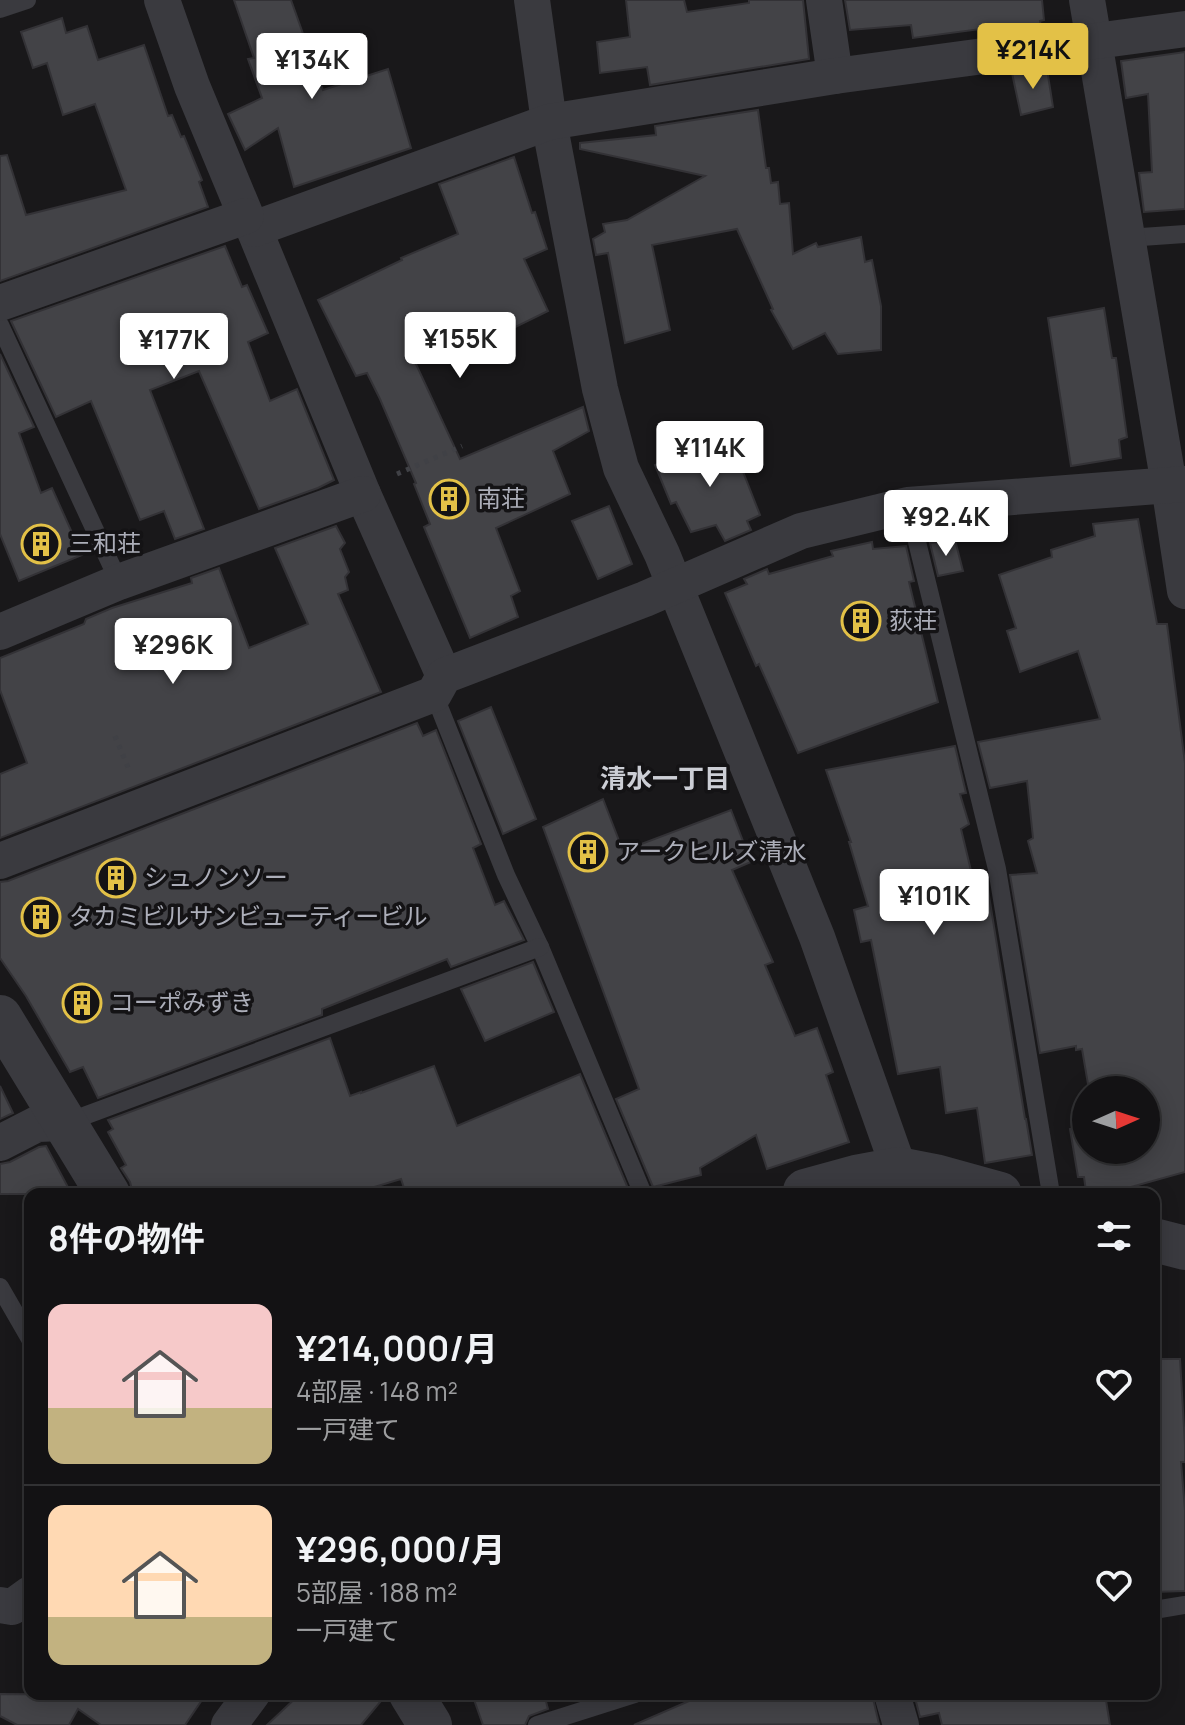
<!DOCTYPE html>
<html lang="ja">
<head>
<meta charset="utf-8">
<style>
  body { margin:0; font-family:Manrope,"Noto Sans JP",sans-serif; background:#1c1b1d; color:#f1f3f6; height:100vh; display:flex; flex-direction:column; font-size:30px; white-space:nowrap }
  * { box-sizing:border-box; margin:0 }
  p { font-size:26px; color:#9d9ea0 }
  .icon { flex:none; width:44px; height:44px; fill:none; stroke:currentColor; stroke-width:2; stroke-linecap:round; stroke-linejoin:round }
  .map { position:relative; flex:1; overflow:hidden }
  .details { position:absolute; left:24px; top:1188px; width:1136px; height:512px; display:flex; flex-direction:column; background:#131214; border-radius:16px; box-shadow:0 4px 20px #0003,0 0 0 2px #323234 }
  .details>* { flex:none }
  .needle { width:52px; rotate:87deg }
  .controls { position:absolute; left:1072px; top:1076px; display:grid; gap:16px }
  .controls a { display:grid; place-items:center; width:88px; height:88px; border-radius:50%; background:#131214; box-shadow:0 4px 20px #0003,0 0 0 2px #323234; font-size:40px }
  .price { position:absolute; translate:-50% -68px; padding:0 18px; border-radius:8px; background:#fff; color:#222; font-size:26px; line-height:52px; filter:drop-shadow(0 2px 4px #0008) }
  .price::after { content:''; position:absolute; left:50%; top:48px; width:24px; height:18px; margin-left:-12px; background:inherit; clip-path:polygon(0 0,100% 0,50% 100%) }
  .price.selected { background:#e3c147; color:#111 }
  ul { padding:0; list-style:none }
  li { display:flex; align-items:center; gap:24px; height:200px; padding:0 24px }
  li+li { border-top:2px solid #323234 }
  li span { display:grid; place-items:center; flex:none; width:224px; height:160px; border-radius:16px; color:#555 }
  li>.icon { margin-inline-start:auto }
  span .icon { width:96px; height:96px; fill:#fffc; stroke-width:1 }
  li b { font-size:34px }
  h2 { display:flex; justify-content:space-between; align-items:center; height:96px; padding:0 24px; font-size:34px }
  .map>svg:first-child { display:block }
  .building { fill:#434347; stroke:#333236; stroke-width:2 }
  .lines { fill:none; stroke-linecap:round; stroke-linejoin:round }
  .path { stroke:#404146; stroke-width:5; stroke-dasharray:4 6; stroke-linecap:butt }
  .service { stroke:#3a3a3f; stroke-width:18 }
  .minor { stroke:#3a3a3f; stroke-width:36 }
  .tertiary { stroke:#3a3a3f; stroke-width:44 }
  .labels { text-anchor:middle; stroke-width:7; stroke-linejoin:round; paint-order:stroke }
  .poi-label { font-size:24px; fill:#acaeb9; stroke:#141315; text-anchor:start }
  .neighbourhood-label { font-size:26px; font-weight:bold; fill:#ccced5; stroke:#141315 }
</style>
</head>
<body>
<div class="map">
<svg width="1185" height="1725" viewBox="0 0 1185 1725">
  <rect width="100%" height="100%" fill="#19181a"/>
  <g class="building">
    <path d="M234 0H291L323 90 388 69 411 148 294 187 278 128 245 150 228 114 262 98 248 59 254 58Z"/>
    <path d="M626 0H684L687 12 749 3V0H803L809 59 650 85 647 67 600 73 597 42 630 37Z"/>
    <path d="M845 0H1042L1044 20 1040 21 1041 27 1004 32 1003 26 913 38 911 25 850 30Z"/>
    <path d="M62 18 66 33 87 26 98 60 144 45 168 116 172 115 181 137 184 136 202 180 199 182 208 207 0 281V156L7 155 26 215 126 190 95 104 63 115 47 63 33 68 21 32Z"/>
    <path d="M1185 52V209L1144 212 1139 173 1152 172 1148 94 1126 98 1121 61Z"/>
    <path d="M1047 69 1053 107 1021 115 1012 73Z"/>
    <path d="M758 110 766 168H769L771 183 778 182 780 204 789 203 793 254 816 243 818 247 861 237 865 262 872 260 881 306V350L838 354 825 333 793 349 771 310 773 309 737 229 652 245 670 330 625 343 608 253 596 255 593 239 605 232 603 224 627 220 705 176 580 149V143L656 135 655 126Z"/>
    <path d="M514 157 532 213 535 212 547 249 524 259 548 311 477 346 473 338 415 362 460 459 583 407 589 431 553 451 570 494 496 528 520 591 511 596 518 617 470 638 424 527 430 524 414 484 416 483 380 399 367 373 356 376 318 300 402 260 401 258 458 234 439 184Z"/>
    <path d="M225 246 242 287 247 285 268 333 248 342 270 401 297 389 334 480 318 488 259 509 199 371 150 390 204 529 175 539 164 511 140 520 91 401 56 417 11 321Z"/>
    <path d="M1104 308 1112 358H1116L1127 437 1119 440 1121 458 1071 466 1048 318Z"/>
    <path d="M0 354 34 427 19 433 41 493 52 488 82 555 19 581 0 534Z"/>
    <path d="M729 436 760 515 747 521 751 530 725 541 716 525 691 532 676 502 671 504 655 465Z"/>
    <path d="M609 506 632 564 598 579 572 521Z"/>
    <path d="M1138 519 1157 624H1167L1185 763V1172L1106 1194 1104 1188 1086 1191 1084 1177H1078L1070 1129 1086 1126V1150H1146V1090H1089L1082 1049 1076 1050V1046L1040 1053 1010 875 1037 873 1028 841 1033 838 1027 781 990 788 978 742 1100 719 1078 651 1020 672 1007 631 1016 628 999 575 1052 557 1051 550 1095 536 1093 524Z"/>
    <path d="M336 526 345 543 340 549 349 572 345 577 348 590 338 594 381 692 0 838V774L27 763 0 690V658L84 624 86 619 112 608 192 583 191 578 219 568 249 648 308 624 275 548Z"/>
    <path d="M955 540 963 571 938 576 930 543Z"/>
    <path d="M872 542 873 549 906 546 914 581 909 582 938 702 798 753 759 664 756 666 725 593 747 584 744 579 767 569 769 574 833 556 831 551Z"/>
    <path d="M491 707 536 819 503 834 458 721Z"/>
    <path d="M417 723 423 736 436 730 481 844 473 848 495 905 504 901 524 940 451 967 447 959 322 1009V1015L98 1098 83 1067 70 1072 26 996 0 958V882L8 881Z"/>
    <path d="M955 746 966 793 960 794 969 824 961 829 973 879 986 877 1025 1119H1026L1032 1155 985 1163 977 1108 946 1113 940 1067 898 1074 871 940 861 942 854 910 868 906 849 842H851L826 770Z"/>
    <path d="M603 799 623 851 731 810 751 862 732 870 773 962 765 965 795 1036 817 1028 833 1072 826 1075 849 1142 767 1169 756 1135 700 1168 701 1175 653 1187 616 1099 639 1089 543 827Z"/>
    <path d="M533 962 554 1012 485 1041 461 989Z"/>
    <path d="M330 1038 350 1096 361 1092V1093L434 1066 457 1126 580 1074 630 1193 406 1194 401 1179 351 1194H133L130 1182 121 1168 126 1165 108 1132 113 1129 108 1120Z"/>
    <path d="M0 1086 13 1113 0 1119Z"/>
    <path d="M46 1146 71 1193 77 1190 79 1194H0V1164L10 1162 39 1147Z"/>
    <path d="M1154 1359H1180L1185 1445V1462H1181L1185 1510V1591L1154 1592Z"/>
    <path d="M0 1694 132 1695 206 1694 185 1725H101L78 1709 69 1725H17L0 1716Z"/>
    <path d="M300 1694H386V1695L361 1725H267Z"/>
    <path d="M472 1694H544L548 1709 529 1716 525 1725H483Z"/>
    <path d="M705 1694H872L879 1724 634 1725Z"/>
    <path d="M914 1694H1105L1110 1725H942L939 1713 920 1717Z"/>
  </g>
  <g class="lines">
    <g class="path">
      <path d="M397 474 462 446"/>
      <path d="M115 736 130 772"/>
    </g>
    <g class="service">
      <path d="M0 9 27 0"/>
      <path d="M1127 238 1185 234"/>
      <path d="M0 325 119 582"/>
      <path d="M908 505 997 869 1051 1194"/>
      <path d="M434 694 506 875 540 947 643 1194"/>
      <path d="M65 1123 540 947"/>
      <path d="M0 1287 30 1339"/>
      <path d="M1154 1610 1185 1605"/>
      <path d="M537 1725 635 1694"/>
    </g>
    <g class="minor">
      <path d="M162 0 192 86 246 216 254 229 363 494 444 676"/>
      <path d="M532 0 549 122 600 389 621 468 662 554 817 937 899 1169"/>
      <path d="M824 0 835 76"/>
      <path d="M1087 0 1169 485 1185 591"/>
      <path d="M254 229 549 122 835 76 1185 29"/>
      <path d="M0 303 246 216"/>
      <path d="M0 632 119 582 363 494"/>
      <path d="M0 861 434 694 444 676 645 599 801 531 908 505 1185 484"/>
      <path d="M0 1143 37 1124 65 1123"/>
      <path d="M0 1605 12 1607 30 1594"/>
      <path d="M892 1694 901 1725"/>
      <path d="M229 1725 252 1694"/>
    </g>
    <g class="tertiary">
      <path d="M0 1017 108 1194"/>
      <path d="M805 1191 856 1177 899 1169 935 1176 1000 1194"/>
      <path d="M1154 1240 1185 1248"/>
      <path d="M411 1694 430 1725"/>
    </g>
  </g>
  <defs>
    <g id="building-ring" transform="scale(2)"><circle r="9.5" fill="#141315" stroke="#e3c147" stroke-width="1.5"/><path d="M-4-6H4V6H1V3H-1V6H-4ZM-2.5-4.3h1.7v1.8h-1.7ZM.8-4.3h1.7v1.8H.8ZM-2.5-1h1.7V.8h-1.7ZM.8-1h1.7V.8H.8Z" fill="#e3c147"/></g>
  </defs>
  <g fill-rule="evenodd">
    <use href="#building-ring" x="449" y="499"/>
    <use href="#building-ring" x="41" y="544"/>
    <use href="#building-ring" x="861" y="621"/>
    <use href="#building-ring" x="588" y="852"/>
    <use href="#building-ring" x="116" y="878"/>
    <use href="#building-ring" x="41" y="917"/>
    <use href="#building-ring" x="82" y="1003"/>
  </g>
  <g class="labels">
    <g class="poi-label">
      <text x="477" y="507">南荘</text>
      <text x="69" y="552">三和荘</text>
      <text x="889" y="629">荻荘</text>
      <text x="616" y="860">アークヒルズ清水</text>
      <text x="144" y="886">シュノンソー</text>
      <text x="69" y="925">タカミビルサンビューティービル</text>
      <text x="110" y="1011">コーポみずき</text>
    </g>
    <g class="neighbourhood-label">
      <text x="665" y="788">清水一丁目</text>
    </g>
  </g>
</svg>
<div class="controls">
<a><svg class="needle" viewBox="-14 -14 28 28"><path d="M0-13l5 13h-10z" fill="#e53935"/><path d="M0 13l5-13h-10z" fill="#9d9ea0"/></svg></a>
</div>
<b class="price selected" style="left:1033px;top:91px">¥214K</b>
<b class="price" style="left:312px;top:101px">¥134K</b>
<b class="price" style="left:460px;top:380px">¥155K</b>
<b class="price" style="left:174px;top:381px">¥177K</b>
<b class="price" style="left:710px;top:489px">¥114K</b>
<b class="price" style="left:946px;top:558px">¥92.4K</b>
<b class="price" style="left:173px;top:686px">¥296K</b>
<b class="price" style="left:934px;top:937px">¥101K</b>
<section class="details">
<h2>8件の物件<svg class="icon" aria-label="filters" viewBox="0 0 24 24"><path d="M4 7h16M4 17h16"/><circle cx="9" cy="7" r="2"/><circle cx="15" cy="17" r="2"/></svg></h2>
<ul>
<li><span style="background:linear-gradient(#f6c9c9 65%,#c2b280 0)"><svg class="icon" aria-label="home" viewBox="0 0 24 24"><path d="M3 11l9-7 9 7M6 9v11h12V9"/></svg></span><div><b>¥214,000/月</b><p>4部屋 · 148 m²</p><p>一戸建て</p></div><svg class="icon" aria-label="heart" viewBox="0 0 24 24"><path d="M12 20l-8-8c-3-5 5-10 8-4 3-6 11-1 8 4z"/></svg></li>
<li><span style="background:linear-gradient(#ffd9b3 70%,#c2b280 0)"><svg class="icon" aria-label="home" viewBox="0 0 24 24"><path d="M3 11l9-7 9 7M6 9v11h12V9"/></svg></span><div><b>¥296,000/月</b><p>5部屋 · 188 m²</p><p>一戸建て</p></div><svg class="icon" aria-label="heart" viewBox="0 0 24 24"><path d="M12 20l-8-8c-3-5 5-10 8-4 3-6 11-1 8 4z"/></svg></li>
</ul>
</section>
</div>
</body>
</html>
